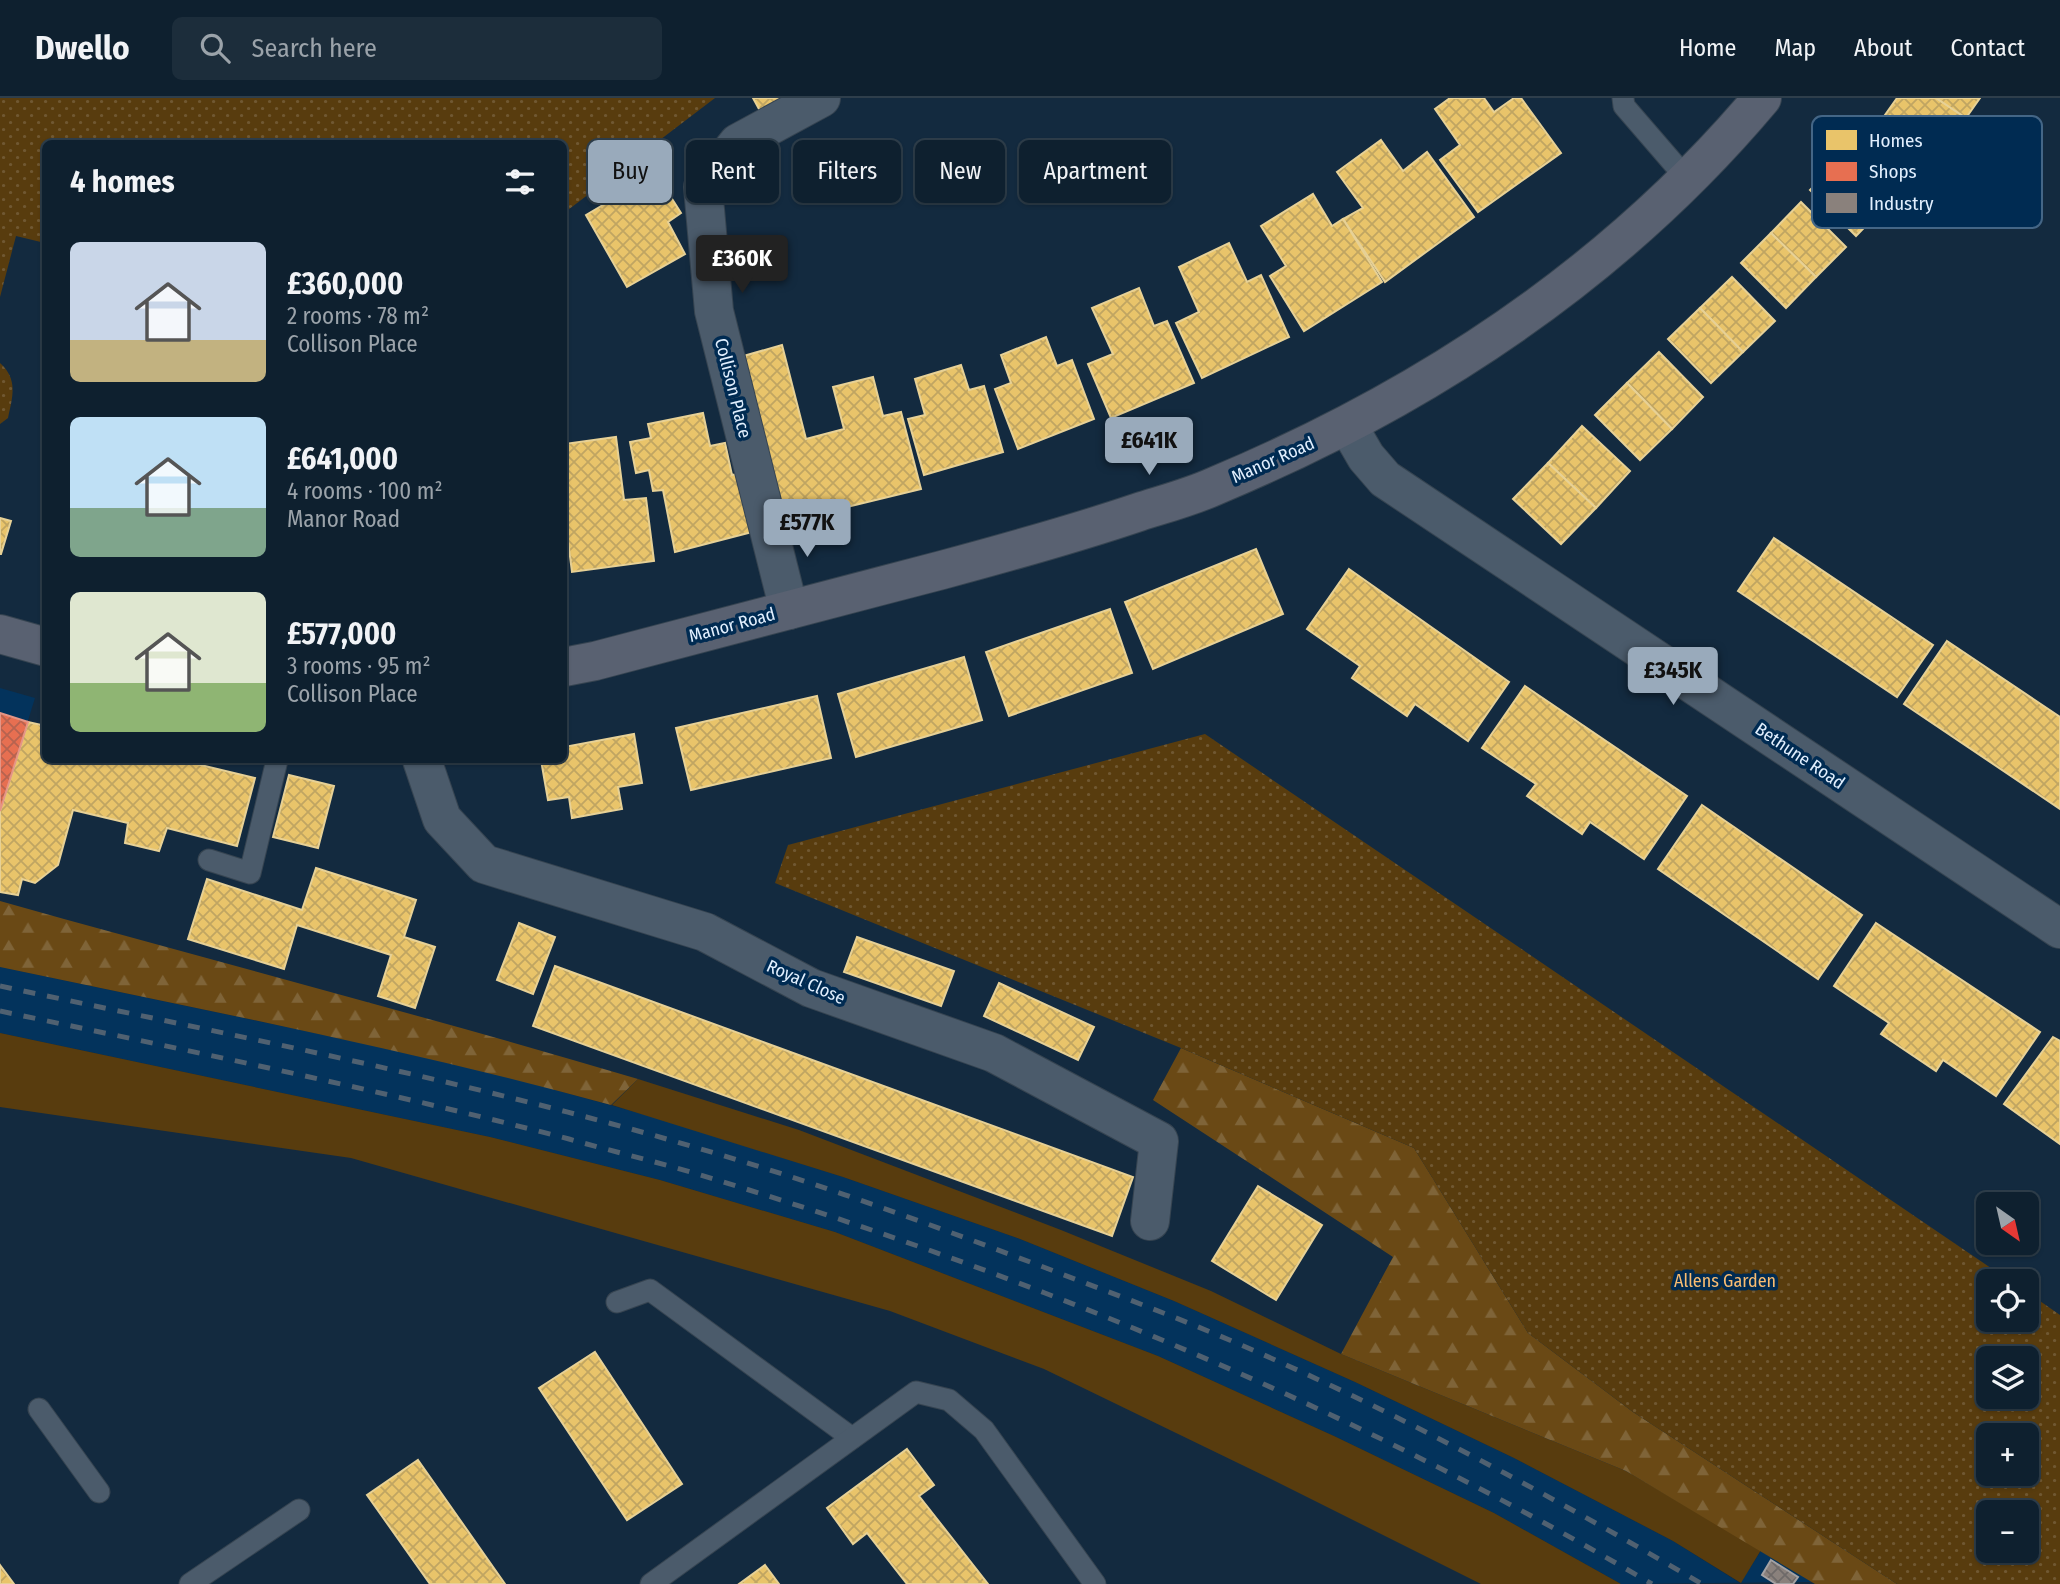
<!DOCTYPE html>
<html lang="en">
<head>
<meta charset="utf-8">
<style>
  body { margin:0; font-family:"Fira Sans Condensed",sans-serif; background:#1c2d3b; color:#f1f3f6; height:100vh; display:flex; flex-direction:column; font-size:26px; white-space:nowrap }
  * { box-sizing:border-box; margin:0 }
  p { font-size:23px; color:#9ba3aa }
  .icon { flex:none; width:38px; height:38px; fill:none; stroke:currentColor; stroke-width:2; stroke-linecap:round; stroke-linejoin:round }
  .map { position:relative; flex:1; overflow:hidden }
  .side { position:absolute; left:42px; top:42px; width:525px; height:623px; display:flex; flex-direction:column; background:#0e202f; border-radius:10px; box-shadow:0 2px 5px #0004,0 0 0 2px #2e3e4b }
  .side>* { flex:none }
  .guide { position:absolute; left:588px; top:42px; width:665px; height:63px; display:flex; gap:14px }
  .needle { width:46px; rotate:146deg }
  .fabs { position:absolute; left:1976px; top:1094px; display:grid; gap:14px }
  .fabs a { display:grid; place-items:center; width:63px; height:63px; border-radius:10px; background:#0e202f; box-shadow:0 2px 5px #0004,0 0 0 2px #2e3e4b; font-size:35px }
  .price { position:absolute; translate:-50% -60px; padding:0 16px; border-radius:7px; background:#9ab; color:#111; font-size:23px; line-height:46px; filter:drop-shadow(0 2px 4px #0008) }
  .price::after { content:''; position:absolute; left:50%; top:42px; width:21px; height:16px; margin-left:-10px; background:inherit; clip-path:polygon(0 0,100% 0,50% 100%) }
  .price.on { background:#222; color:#fff }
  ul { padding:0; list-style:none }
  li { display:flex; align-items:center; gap:21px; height:175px; padding:0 28px }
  li span { display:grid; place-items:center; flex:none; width:196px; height:140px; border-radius:10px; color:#555 }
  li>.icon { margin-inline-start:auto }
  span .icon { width:84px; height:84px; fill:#fffc; stroke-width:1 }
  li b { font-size:30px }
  h2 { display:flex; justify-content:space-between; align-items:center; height:84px; padding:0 28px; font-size:30px }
  .tag { padding:0 24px; border-radius:10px; background:#0e202f; box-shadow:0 2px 5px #0004,0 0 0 2px #2e3e4b; font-size:24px; line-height:63px }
  .tag.on { background:#9ab; color:#111 }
  header { display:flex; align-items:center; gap:42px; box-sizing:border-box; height:98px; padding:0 35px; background:#0e202f; border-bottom:2px solid #2e3e4b }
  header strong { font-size:33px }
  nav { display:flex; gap:38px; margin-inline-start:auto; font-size:24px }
  .search { width:490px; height:63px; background:#1c2d3b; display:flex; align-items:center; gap:18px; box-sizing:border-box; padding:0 24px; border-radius:10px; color:#9ba3aa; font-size:26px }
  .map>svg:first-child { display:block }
  .built { fill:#03335c }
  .green { fill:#583c0e }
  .forest { fill:url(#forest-firs) }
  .park { fill:url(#park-dots); fill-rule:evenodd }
  .homes { fill:url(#homes-cross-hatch); stroke:#e7d196; stroke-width:2 }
  .shops { fill:url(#shops-cross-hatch); stroke:#e59585; stroke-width:2 }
  .industry { fill:url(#industry-cross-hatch); stroke:#a4a2a3; stroke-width:2 }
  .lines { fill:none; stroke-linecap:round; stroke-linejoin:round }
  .service-casing { stroke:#364451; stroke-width:23 }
  .minor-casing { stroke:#364451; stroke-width:40 }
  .tertiary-casing { stroke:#364451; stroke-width:40 }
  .secondary-casing { stroke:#364451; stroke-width:40 }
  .service { stroke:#4b5b6b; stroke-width:21 }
  .minor { stroke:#4b5b6b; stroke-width:38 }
  .tertiary { stroke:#4b5b6b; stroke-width:38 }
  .secondary { stroke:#596171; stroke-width:38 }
  .rail { stroke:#506171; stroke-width:5; stroke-dasharray:12 12; stroke-linecap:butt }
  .labels { text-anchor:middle; stroke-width:7; stroke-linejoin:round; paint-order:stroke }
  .street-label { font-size:18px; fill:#e1effe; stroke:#002b52 }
  .park-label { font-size:18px; fill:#fabd71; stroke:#002b52 }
  .key { fill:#002b52; stroke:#446686; stroke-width:2 }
  .key-label { font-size:19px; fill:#e1effe }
</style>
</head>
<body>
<header>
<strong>Dwello</strong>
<div class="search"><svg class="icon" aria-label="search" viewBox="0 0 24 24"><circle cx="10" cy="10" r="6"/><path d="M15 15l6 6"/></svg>Search here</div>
<nav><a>Home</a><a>Map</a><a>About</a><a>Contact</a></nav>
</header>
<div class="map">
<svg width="2060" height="1486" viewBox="0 0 2060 1486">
  <defs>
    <pattern id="forest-firs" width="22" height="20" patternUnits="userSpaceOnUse" patternTransform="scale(1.75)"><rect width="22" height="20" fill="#6a4915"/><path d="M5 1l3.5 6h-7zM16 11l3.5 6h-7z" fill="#7f6438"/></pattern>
    <pattern id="park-dots" width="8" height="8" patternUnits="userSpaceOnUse" patternTransform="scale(1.75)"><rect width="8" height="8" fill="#583c0e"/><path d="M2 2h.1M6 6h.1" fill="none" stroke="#705832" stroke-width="1.8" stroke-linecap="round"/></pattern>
    <pattern id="homes-cross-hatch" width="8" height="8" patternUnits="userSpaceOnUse" patternTransform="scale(1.75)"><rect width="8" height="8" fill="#e9c46a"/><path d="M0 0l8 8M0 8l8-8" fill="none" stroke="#c0a562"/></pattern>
    <pattern id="shops-cross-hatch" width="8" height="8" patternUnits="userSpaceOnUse" patternTransform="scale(1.75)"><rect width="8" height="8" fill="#e76f51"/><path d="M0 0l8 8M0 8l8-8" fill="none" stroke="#b66350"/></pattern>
    <pattern id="industry-cross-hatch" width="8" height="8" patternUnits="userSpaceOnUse" patternTransform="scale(1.75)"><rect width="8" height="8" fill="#8a817c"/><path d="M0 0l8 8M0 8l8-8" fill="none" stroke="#6e6a69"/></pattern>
  </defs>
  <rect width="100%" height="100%" fill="#132a3f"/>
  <g class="built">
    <path d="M0 590 35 600 0 713Z"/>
    <path d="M0 869 353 943 504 978 657 1020 843 1079 1020 1141 1174 1203 1355 1284 1514 1360 1673 1443 1740 1485 1761 1453 1812 1484 1621 1486 1494 1415 1334 1338 1158 1258 835 1134 660 1082 490 1039 0 935Z"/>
  </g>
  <g class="green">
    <path d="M0 935 490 1039 660 1082 835 1134 1158 1258 1334 1338 1494 1415 1621 1486H1481L1277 1384 1044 1271 890 1213 351 1060 0 1009Z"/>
    <path d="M638 981 799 1032 1061 1132 1211 1193 1341 1256 1626 1373 1761 1452 1741 1485 1673 1443 1514 1360 1355 1284 1174 1203 1020 1141 843 1079 612 1007Z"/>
  </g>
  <g class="forest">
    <path d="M0 803C213 863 426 918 638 981L611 1007C410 952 205 912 0 869Z"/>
    <path d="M1181 950 1414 1050 1528 1235 1633 1314 1897 1486H1815L1626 1373 1341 1256 1393 1159 1153 1002Z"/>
  </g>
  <g class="park">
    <path d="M0 0H715L564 115V46H46L45 145 16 138 0 199Z"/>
    <path d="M0 265C18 281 13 298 8 320L0 326Z"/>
    <path d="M1205 636 2010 1183H1988V1222H2026L2027 1194 2060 1217V1486H1897L1633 1314 1528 1235 1414 1050 1181 950 775 785 788 747ZM1988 1260H2026V1298H1988ZM1988 1337H2026V1376H1988ZM1988 1414H2026V1452H1988Z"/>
  </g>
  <g class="homes">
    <path d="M753 0H806L765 22Z"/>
    <path d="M1450 0H1484L1494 14 1514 0H1521L1561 55 1478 114 1440 62 1460 47 1435 11Z"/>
    <path d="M1897 0H1936L1966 20 1941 56 1885 17Z"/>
    <path d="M1936 0H1980L1966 20Z"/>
    <path d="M1381 42 1403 73 1427 54 1474 119 1385 184 1343 121 1363 110 1337 74Z"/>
    <path d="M1842 60 1888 105 1856 138 1810 92Z"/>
    <path d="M645 82 650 92 662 85 681 115 668 124 685 156 627 189 586 117Z"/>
    <path d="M1313 96 1332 128 1343 121 1382 184 1304 233 1270 178 1286 168 1261 128Z"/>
    <path d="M1801 104 1846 149 1816 179 1771 135Z"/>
    <path d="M1771 135 1816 179 1786 210 1741 165Z"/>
    <path d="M1229 145 1247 184 1261 177 1289 239 1202 280 1176 225 1199 214 1179 169Z"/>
    <path d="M1732 179 1775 223 1743 254 1700 210Z"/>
    <path d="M1139 190 1154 228 1167 223 1194 285 1111 320 1088 266 1113 256 1092 210Z"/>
    <path d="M1700 210 1743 254 1711 285 1668 241Z"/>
    <path d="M1046 239 1057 268 1072 262 1094 321 1018 351 995 291 1011 285 1001 257Z"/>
    <path d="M782 247 806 341 844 331 833 289 873 279 883 318 901 314 921 391 777 426 740 259Z"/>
    <path d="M1659 254 1703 299 1672 331 1627 285Z"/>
    <path d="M961 267 969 292 984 288 1003 354 924 377 908 321 925 317 915 281Z"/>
    <path d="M1627 285 1672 331 1640 362 1595 317Z"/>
    <path d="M703 315 710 348 725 345 732 377 743 375 756 433 675 454 663 392 653 393 649 372 636 375 630 344 651 340 648 326Z"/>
    <path d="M1582 328 1630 373 1596 410 1548 365Z"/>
    <path d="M616 339 624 402 646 400 654 463 572 474 564 412V346Z"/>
    <path d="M1548 365 1596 410 1561 446 1513 401Z"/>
    <path d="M0 420 11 423 1 456H0Z"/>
    <path d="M1774 440 1933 547 1897 599 1738 493Z"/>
    <path d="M1256 451 1283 516 1153 571 1125 504Z"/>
    <path d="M1349 471 1509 584 1468 643 1415 606 1407 618 1352 580 1360 568 1307 531Z"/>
    <path d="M1110 511 1132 575 1009 618 986 554Z"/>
    <path d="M1947 543 2060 619V711L1904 606Z"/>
    <path d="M964 559 982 622 856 659 838 596Z"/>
    <path d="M1525 588 1687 698 1644 761 1590 724 1582 736 1527 698 1536 686 1482 650Z"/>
    <path d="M817 598 831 660 691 692 676 630Z"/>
    <path d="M28 624 46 628V662H180L255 680 237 748 167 730 159 753 125 745 128 725 73 712 58 767 35 785 22 781 18 797 0 794V713Z"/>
    <path d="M634 636 642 685 618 689 622 711 572 720 569 699 548 702 541 662H564V649Z"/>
    <path d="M289 677 334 688 318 750 273 739Z"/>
    <path d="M1702 707 1862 817 1818 881 1658 771Z"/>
    <path d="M316 770 416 802 404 839 435 849 415 910 378 898 391 857 297 827 284 871 188 841 207 781 302 812Z"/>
    <path d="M519 825 555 839 533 896 497 882Z"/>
    <path d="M1876 825 2040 934 1996 998 1943 962 1936 973 1881 936 1889 925 1834 888Z"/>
    <path d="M857 839 954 873 941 908 844 874Z"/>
    <path d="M555 868 1133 1079 1112 1138 533 928Z"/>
    <path d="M999 885 1094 929 1078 962 984 918Z"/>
    <path d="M2053 939 2060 943V1046L2004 1006Z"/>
    <path d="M1258 1088 1322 1127 1276 1202 1212 1163Z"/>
    <path d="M595 1254 682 1386 627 1422 539 1290Z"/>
    <path d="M907 1351 934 1387 919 1398 988 1486H907L867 1435 853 1446 827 1410Z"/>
    <path d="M418 1362 505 1486H430L367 1397Z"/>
    <path d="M0 1467 14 1486H0Z"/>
    <path d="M765 1467 779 1486H739Z"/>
  </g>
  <path class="shops" d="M0 615 28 624 0 713Z"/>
  <path class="industry" d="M1771 1462 1798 1479 1793 1486H1776L1762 1477Z"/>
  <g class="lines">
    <g class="service-casing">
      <g id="service">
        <path d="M1623 0 1624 8 1687 81"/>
        <path d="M209 762 250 775 277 662"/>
        <path d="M617 1204 650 1192 852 1340"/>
        <path d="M39 1311 99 1394"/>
        <path d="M190 1486 299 1412"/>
        <path d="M651 1486 916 1294 949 1302 984 1332 1095 1486"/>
      </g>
    </g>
    <g class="minor-casing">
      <g id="minor">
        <path d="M789 512 714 213 703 89 738 45 821 0"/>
        <path d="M422 662 442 721 484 766 705 834 811 890 994 955 1159 1043 1150 1123"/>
      </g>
    </g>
    <g class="tertiary-casing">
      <path id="tertiary" d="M1348 328 1366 359 1385 381 2060 831"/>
    </g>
    <g class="secondary-casing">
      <g id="secondary">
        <path d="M0 536 46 549"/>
        <path d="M564 569 595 563C710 533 826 502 942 472 1009 454 1074 436 1139 414 1164 406 1191 399 1215 388 1425 300 1615 175 1762 0"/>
      </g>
    </g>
    <use href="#service" class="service"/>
    <use href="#minor" class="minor"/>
    <use href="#tertiary" class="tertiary"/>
    <use href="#secondary" class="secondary"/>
    <g class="rail">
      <path d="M0 888C235 938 471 983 701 1051 818 1085 932 1127 1046 1170 1111 1195 1177 1219 1241 1247 1399 1315 1553 1399 1702 1486"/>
      <path d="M0 913C190 953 381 992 569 1041 611 1053 654 1063 697 1076 1029 1176 1353 1310 1652 1486"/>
    </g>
  </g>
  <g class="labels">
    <g class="street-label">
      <text transform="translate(733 290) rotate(76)" y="6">Collison Place</text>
      <text transform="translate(1273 362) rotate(-24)" y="6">Manor Road</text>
      <text transform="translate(732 527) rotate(-15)" y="6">Manor Road</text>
      <text transform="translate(1800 658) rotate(34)" y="6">Bethune Road</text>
      <text transform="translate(806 884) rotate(24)" y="6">Royal Close</text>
    </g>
    <g class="park-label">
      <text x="1725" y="1189">Allens Garden</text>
    </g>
  </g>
  <rect x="1812" y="18" width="230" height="112" rx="10" class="key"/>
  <rect x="1826" y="32" width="31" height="20" fill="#e9c46a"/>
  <rect x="1826" y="64" width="31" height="19" fill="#e76f51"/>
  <rect x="1826" y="95" width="31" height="20" fill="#8a817c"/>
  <g class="key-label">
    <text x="1869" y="49">Homes</text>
    <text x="1869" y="80">Shops</text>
    <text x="1869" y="112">Industry</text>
  </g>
</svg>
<div class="fabs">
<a><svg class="needle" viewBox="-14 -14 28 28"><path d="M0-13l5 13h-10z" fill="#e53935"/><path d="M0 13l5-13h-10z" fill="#9ba3aa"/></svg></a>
<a><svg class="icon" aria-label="locate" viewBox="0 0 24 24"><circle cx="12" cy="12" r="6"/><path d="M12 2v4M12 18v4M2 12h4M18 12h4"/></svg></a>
<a><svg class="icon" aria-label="layers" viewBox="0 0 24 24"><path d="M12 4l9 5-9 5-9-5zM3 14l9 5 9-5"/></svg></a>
<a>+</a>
<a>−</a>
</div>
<b class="price on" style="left:742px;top:197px">£360K</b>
<b class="price" style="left:1149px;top:379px">£641K</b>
<b class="price" style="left:807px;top:461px">£577K</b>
<b class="price" style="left:1673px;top:609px">£345K</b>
<div class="guide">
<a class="tag on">Buy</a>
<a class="tag">Rent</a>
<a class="tag">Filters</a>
<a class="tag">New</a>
<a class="tag">Apartment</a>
</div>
<section class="side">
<h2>4 homes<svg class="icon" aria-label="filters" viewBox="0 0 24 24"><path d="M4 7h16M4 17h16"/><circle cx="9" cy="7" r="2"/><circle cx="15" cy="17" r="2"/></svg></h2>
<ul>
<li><span style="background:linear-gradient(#c9d6e8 70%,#c2b280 0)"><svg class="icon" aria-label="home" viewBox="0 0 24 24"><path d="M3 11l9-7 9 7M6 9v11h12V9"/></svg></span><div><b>£360,000</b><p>2 rooms · 78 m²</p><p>Collison Place</p></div></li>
<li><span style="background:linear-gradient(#bfe0f5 65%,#7fa58c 0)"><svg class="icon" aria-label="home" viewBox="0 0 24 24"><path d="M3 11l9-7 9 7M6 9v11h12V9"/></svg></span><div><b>£641,000</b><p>4 rooms · 100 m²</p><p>Manor Road</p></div></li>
<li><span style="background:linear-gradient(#dfe7d0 65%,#8fb573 0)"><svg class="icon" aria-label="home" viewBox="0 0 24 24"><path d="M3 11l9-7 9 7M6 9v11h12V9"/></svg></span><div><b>£577,000</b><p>3 rooms · 95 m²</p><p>Collison Place</p></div></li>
</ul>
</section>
</div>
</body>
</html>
